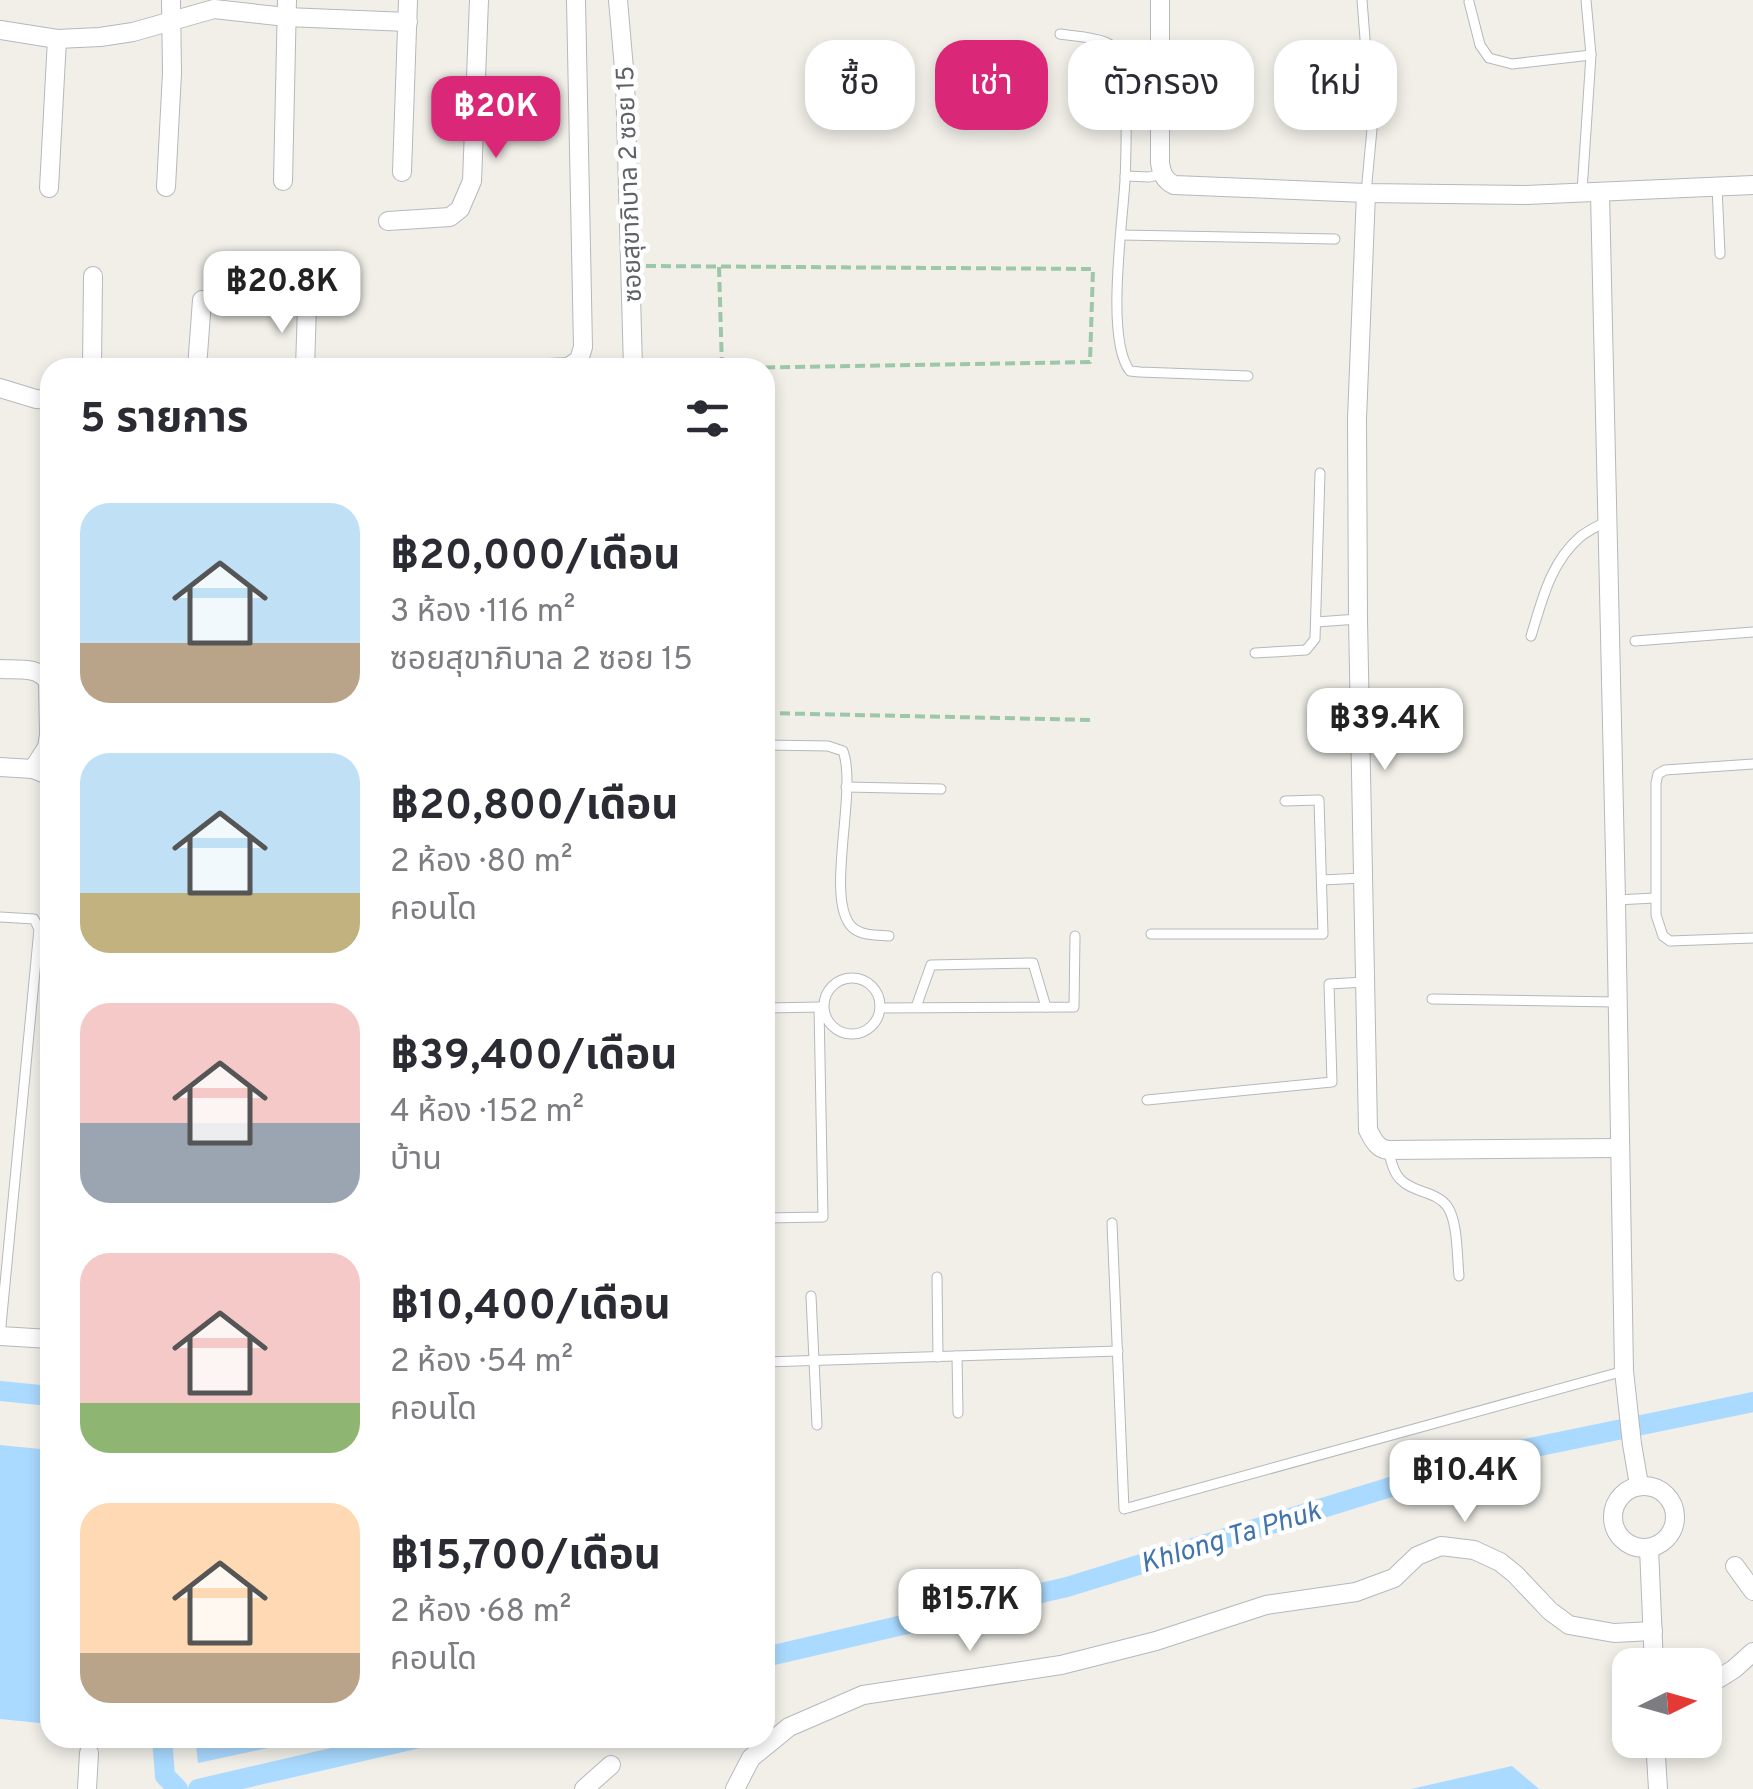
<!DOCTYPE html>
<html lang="th">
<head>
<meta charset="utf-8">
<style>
  body { margin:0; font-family:Overpass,"Noto Sans Thai",sans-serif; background:#f2f2f3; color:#2b2b33; height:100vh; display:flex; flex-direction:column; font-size:38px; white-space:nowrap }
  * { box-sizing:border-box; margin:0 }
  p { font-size:32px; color:#7c7c81 }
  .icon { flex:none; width:55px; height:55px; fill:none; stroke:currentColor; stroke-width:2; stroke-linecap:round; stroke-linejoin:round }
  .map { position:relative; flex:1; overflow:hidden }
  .details { position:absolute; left:40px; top:358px; width:735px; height:1390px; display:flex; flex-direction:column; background:#fff; border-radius:30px; box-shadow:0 5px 15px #0003 }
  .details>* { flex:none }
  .top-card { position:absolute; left:805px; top:40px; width:798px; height:90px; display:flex; gap:20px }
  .needle { width:65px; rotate:85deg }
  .buttons { position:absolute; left:1612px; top:1648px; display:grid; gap:20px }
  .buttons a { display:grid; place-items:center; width:110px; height:110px; border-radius:20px; background:#fff; box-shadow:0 5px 15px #0003; font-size:50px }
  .price { position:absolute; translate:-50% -85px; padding:0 22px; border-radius:20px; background:#fff; color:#222; font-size:32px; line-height:65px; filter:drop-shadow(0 2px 5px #0008) }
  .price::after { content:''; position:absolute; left:50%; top:60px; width:30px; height:22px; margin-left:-15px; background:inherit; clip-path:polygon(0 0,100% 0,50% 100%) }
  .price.active { background:#db2777; color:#fff }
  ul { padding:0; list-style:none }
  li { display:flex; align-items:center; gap:30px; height:250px; padding:0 40px }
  li span { display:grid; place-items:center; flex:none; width:280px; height:200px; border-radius:30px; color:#555 }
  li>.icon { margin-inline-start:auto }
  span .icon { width:120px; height:120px; fill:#fffc; stroke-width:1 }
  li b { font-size:42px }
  h2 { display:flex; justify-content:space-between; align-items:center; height:120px; padding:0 40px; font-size:42px }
  .tag { padding:0 35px; border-radius:30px; background:#fff; box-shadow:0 5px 15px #0003; font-size:35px; line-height:90px }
  .tag.active { background:#db2777; color:#fff }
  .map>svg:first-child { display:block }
  .water { fill:#aadaff }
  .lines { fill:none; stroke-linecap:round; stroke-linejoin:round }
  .canal { stroke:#aadaff; stroke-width:20 }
  .lane-casing { stroke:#b5b8bc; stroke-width:11 }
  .street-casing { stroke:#b5b8bc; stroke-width:20 }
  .path { stroke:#9cc7a9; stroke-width:4; stroke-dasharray:10 5; stroke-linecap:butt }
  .lane { stroke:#fff; stroke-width:9 }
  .street { stroke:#fff; stroke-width:18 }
  .labels { text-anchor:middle; stroke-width:9; stroke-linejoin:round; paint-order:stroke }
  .street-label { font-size:25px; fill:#5f6368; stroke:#fff }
  .water-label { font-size:28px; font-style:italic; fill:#4174aa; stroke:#fff }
</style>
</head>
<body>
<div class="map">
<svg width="1753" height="1789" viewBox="0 0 1753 1789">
  <rect width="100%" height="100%" fill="#f1efe8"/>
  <g class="water">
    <path d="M0 1445 50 1450V1724L0 1719Z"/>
    <path d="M195 1738H314L198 1763Z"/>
    <path d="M1512 1766 1539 1789H1411Z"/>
  </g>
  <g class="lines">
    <g class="canal">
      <path d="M0 1391 50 1396"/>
      <path d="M765 1657 1067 1587 1491 1456 1753 1402"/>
      <path d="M162 1738 165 1776 178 1789"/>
      <path d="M198 1789 419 1738"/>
    </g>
    <g class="lane-casing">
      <g id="lane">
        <path d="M1362 0 1372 129 1366 193"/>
        <path d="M1469 2 1480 45 1489 58 1512 64 1591 55"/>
        <path d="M1060 34C1085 38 1116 36 1126 63 1126 102 1127 141 1125 180 1123 221 1105 340 1130 371L1140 372 1248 376"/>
        <path d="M1125 176 1149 177 1162 174"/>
        <path d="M1717 187 1720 254"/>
        <path d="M1582 191 1591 55 1586 0"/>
        <path d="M1121 235 1335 239"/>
        <path d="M1316 622 1358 619"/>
        <path d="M1531 636C1542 601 1550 563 1580 537 1587 531 1598 526 1607 521"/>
        <path d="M1635 641 1753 632"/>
        <path d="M1255 653 1306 650 1315 639 1320 473"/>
        <path d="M765 745 828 746 843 751C858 791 824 899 852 927 861 936 878 935 889 936"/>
        <path d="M1753 764 1665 770 1658 774 1656 783V915L1663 936 1670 941 1753 938"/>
        <path d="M846 787 941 789"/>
        <path d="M1322 880 1363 878"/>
        <path d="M1616 900 1655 898"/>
        <path d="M0 917 34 919 39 929 0 1336"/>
        <path d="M1151 934H1323L1319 800 1285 801"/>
        <circle cx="852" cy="1006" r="28"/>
        <path d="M1432 999 1616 1002"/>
        <path d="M916 1007 931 965 1033 963 1046 1007"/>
        <path d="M765 1008 822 1007"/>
        <path d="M880 1008 1074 1007 1075 936"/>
        <path d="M1147 1100 1332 1082 1329 984 1365 982"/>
        <path d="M1388 1150C1391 1160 1393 1172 1400 1179 1413 1193 1436 1191 1447 1206 1458 1221 1457 1257 1459 1276"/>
        <path d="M765 1218 823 1217 819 1007"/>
        <path d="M1112 1223 1124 1509 1624 1371"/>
        <path d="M937 1277 938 1357"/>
        <path d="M811 1296 817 1425"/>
        <path d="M957 1356 958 1413"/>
        <path d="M765 1362 1118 1351"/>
      </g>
    </g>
    <g class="street-casing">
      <g id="street">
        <path d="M618 0 625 80 633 368"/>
        <path d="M1160 0V163C1162 174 1164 180 1174 185L1366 193 1526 195 1753 185"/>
        <path d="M0 30 57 39 100 37 133 32 214 9 286 17 408 22"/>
        <path d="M402 172 408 0"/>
        <path d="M283 181 287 0"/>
        <path d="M166 187 172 73 171 0"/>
        <path d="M49 188 57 39"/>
        <path d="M1366 193 1357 419 1358 619 1368 1130C1373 1139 1377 1149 1388 1150L1619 1148"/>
        <path d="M1600 193 1616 900 1624 1371 1632 1444 1639 1485"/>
        <path d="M388 221 450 217 460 209 472 181 479 0"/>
        <path d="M92 368 93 276"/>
        <path d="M197 368 202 300"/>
        <path d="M305 368 307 306"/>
        <path d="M549 368 568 367 579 360 583 347 576 0"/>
        <path d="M0 388 36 399 50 400"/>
        <path d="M0 669C17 670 39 666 48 682L49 735 47 747 33 769"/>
        <path d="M0 767 33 769 50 776"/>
        <path d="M0 1336 50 1339"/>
        <circle cx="1644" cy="1517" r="31"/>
        <path d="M1649 1548 1654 1665"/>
        <path d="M1735 1566 1753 1591"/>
        <path d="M1705 1687 1734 1669 1753 1652"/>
        <path d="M1655 1740 1658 1789"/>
        <path d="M87 1789 89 1753"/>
        <path d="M584 1789 611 1765"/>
        <path d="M735 1789 751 1758 789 1727 863 1695 1061 1665 1156 1641 1266 1605 1356 1592 1394 1578 1417 1556 1441 1546 1474 1550 1500 1562 1515 1574 1550 1611 1569 1625 1614 1633 1653 1631"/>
      </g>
    </g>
    <g class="path">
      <path d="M646 266 1093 269 1090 362 730 368"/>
      <path d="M719 267 722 368"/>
      <path d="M765 713 1093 720"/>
    </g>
    <use href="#lane" class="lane"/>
    <use href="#street" class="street"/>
  </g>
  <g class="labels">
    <g class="street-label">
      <text transform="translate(628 184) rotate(-92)" y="9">ซอยสุขาภิบาล 2 ซอย 15</text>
    </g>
    <g class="water-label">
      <text transform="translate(1230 1536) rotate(-17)" y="10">Khlong Ta Phuk</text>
    </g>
  </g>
</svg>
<div class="buttons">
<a><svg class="needle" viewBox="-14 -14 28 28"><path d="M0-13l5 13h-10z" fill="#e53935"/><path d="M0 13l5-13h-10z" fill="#7c7c81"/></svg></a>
</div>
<b class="price active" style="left:496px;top:161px">฿20K</b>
<b class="price" style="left:282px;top:336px">฿20.8K</b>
<b class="price" style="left:1385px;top:773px">฿39.4K</b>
<b class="price" style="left:1465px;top:1525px">฿10.4K</b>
<b class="price" style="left:970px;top:1654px">฿15.7K</b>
<div class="top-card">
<a class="tag">ซื้อ</a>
<a class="tag active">เช่า</a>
<a class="tag">ตัวกรอง</a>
<a class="tag">ใหม่</a>
</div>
<section class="details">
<h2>5 รายการ<svg class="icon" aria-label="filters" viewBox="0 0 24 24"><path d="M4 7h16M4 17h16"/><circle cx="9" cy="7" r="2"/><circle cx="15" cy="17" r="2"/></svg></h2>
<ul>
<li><span style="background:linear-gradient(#bfe0f5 70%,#b9a48a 0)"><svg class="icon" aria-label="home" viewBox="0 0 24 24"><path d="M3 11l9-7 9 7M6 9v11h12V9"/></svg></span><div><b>฿20,000/เดือน</b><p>3 ห้อง · 116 m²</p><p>ซอยสุขาภิบาล 2 ซอย 15</p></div></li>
<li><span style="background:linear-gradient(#bfe0f5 70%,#c2b280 0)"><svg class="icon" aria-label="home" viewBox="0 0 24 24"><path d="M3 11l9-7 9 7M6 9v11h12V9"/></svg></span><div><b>฿20,800/เดือน</b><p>2 ห้อง · 80 m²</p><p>คอนโด</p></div></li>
<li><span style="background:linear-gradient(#f6c9c9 60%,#9aa5b1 0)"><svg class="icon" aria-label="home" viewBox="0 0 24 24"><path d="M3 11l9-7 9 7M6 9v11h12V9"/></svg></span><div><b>฿39,400/เดือน</b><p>4 ห้อง · 152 m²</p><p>บ้าน</p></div></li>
<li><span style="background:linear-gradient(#f6c9c9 75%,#8fb573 0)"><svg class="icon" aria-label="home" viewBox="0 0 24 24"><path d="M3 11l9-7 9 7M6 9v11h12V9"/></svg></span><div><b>฿10,400/เดือน</b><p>2 ห้อง · 54 m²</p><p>คอนโด</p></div></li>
<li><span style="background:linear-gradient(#ffd9b3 75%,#b9a48a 0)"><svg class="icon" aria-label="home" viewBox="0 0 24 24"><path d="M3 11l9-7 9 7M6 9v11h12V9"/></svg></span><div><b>฿15,700/เดือน</b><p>2 ห้อง · 68 m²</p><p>คอนโด</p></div></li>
</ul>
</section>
</div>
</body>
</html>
